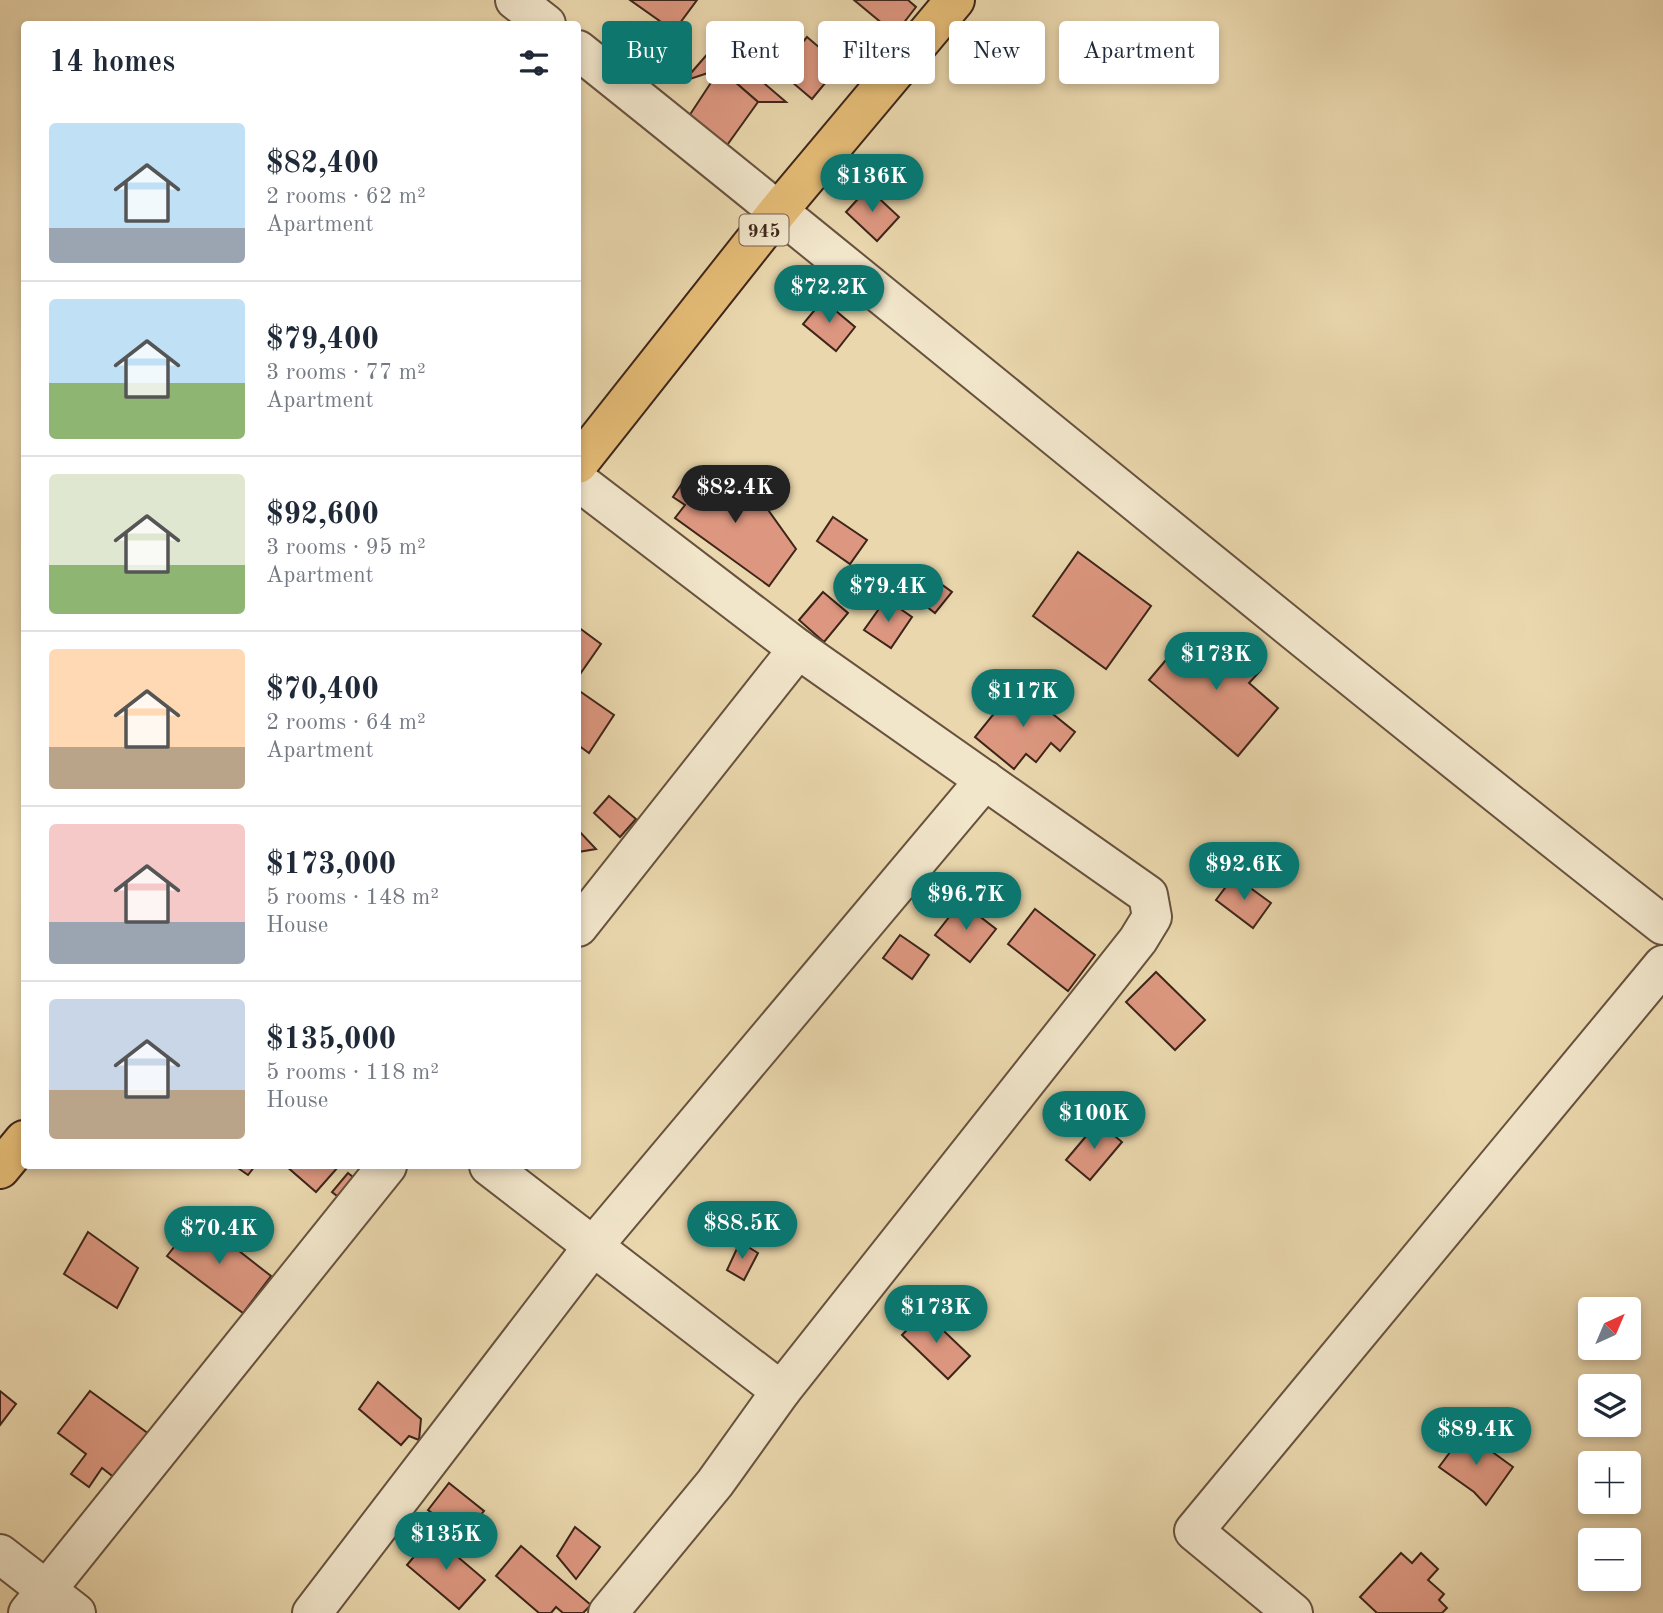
<!DOCTYPE html>
<html lang="en">
<head>
<meta charset="utf-8">
<style>
  body { margin:0; font-family:"Old Standard TT",serif; background:#f2f2f3; color:#1f2937; height:100vh; display:flex; flex-direction:column; font-size:26px; white-space:nowrap }
  * { box-sizing:border-box; margin:0 }
  p { font-size:23px; color:#747a83 }
  .icon { flex:none; width:38px; height:38px; fill:none; stroke:currentColor; stroke-width:2; stroke-linecap:round; stroke-linejoin:round }
  .map { position:relative; flex:1; overflow:hidden }
  .drawer { position:absolute; left:21px; top:21px; width:560px; height:1148px; display:flex; flex-direction:column; background:#fff; border-radius:7px; box-shadow:0 4px 10px #0003 }
  .drawer>* { flex:none }
  .top-card { position:absolute; left:602px; top:21px; width:665px; height:63px; display:flex; gap:14px }
  .needle { width:46px; rotate:44deg }
  .buttons { position:absolute; left:1578px; top:1297px; display:grid; gap:14px }
  .buttons a { display:grid; place-items:center; width:63px; height:63px; border-radius:7px; background:#fff; box-shadow:0 4px 10px #0003; font-size:35px }
  .price { position:absolute; translate:-50% -60px; padding:0 16px; border-radius:24px; background:#0f766e; color:#fff; font-size:23px; line-height:46px; filter:drop-shadow(0 2px 4px #0008) }
  .price::after { content:''; position:absolute; left:50%; top:42px; width:21px; height:16px; margin-left:-10px; background:inherit; clip-path:polygon(0 0,100% 0,50% 100%) }
  .price.active { background:#222; color:#fff }
  ul { padding:0; list-style:none }
  li { display:flex; align-items:center; gap:21px; height:175px; padding:0 28px }
  li+li { border-top:2px solid #e0e1e3 }
  li span { display:grid; place-items:center; flex:none; width:196px; height:140px; border-radius:7px; color:#555 }
  li>.icon { margin-inline-start:auto }
  span .icon { width:84px; height:84px; fill:#fffc; stroke-width:1 }
  li b { font-size:30px }
  h2 { display:flex; justify-content:space-between; align-items:center; height:84px; padding:0 28px; font-size:30px }
  .pill { padding:0 24px; border-radius:7px; background:#fff; box-shadow:0 4px 10px #0003; font-size:24px; line-height:63px }
  .pill.active { background:#0f766e; color:#fff }
  .map>svg:first-child { display:block }
  .building { fill:#dd9780; stroke:#3d2519; stroke-width:2 }
  .lines { fill:none; stroke-linecap:round; stroke-linejoin:round }
  .minor-casing { stroke:#68523e; stroke-width:42 }
  .major-casing { stroke:#3d2519; stroke-width:42 }
  .minor { stroke:#f1e5ca; stroke-width:38 }
  .major { stroke:#e5bc76; stroke-width:38 }
  .labels { text-anchor:middle; stroke-width:5; stroke-linejoin:round; paint-order:stroke }
  .shield { fill:#f1e5ca; stroke:#735f4e; stroke-width:2 }
  .shield-label { font-size:19px; font-weight:bold; fill:#3d2519 }
</style>
</head>
<body>
<div class="map">
<svg width="1663" height="1613" viewBox="0 0 1663 1613">
  <rect width="100%" height="100%" fill="#ead7ad"/>
  <filter id="stains"><feTurbulence type="fractalNoise" baseFrequency=".00286" numOctaves="4"/><feColorMatrix values="0 0 0 0 .2 0 0 0 0 .09 0 0 0 0 .02 0 0 0 .5 -.17"/></filter>
  <radialGradient id="worn" r=".72"><stop offset=".6" stop-color="#630" stop-opacity="0"/><stop offset="1" stop-color="#630" stop-opacity=".3"/></radialGradient>
  <g class="building">
    <path d="M630 0H697L674 31Z"/>
    <path d="M854 0H908L916 7 895 34Z"/>
    <path d="M807 37 840 65 812 99 779 71Z"/>
    <path d="M717 43 786 102H758L720 69 684 81Z"/>
    <path d="M720 69 758 102 725 148 689 116Z"/>
    <path d="M868 188 899 217 877 241 846 212Z"/>
    <path d="M823 300 855 327 836 351 803 324Z"/>
    <path d="M689 473 719 486H751L796 549 769 586 675 518 685 505 673 497Z"/>
    <path d="M833 517 867 540 850 564 817 541Z"/>
    <path d="M1078 552 1151 606 1106 669 1033 616Z"/>
    <path d="M930 576 952 592 935 613 913 596Z"/>
    <path d="M823 592 848 613 824 642 799 620Z"/>
    <path d="M886 599 912 617 891 648 864 630Z"/>
    <path d="M578 627 601 644 578 677Z"/>
    <path d="M1188 634 1220 661 1233 646 1261 670 1249 683 1278 708 1238 756 1149 680Z"/>
    <path d="M1017 685 1075 732 1060 751 1051 743 1036 762 1026 754 1014 769 975 737Z"/>
    <path d="M578 690 614 715 589 753 578 745Z"/>
    <path d="M609 796 636 819 620 837 594 813Z"/>
    <path d="M578 830 596 849 578 852Z"/>
    <path d="M1234 876 1271 903 1253 928 1216 900Z"/>
    <path d="M961 902 996 929 970 962 935 935Z"/>
    <path d="M1035 909 1095 955 1068 991 1008 944Z"/>
    <path d="M900 935 929 955 912 979 883 958Z"/>
    <path d="M1156 972 1205 1020 1175 1050 1126 1002Z"/>
    <path d="M1098 1122 1122 1142 1090 1180 1066 1160Z"/>
    <path d="M235 1166H255L248 1175Z"/>
    <path d="M286 1166H339L316 1192Z"/>
    <path d="M348 1173 374 1194 350 1206 332 1192Z"/>
    <path d="M197 1218 271 1276 243 1313 167 1256Z"/>
    <path d="M88 1232 138 1268 117 1308 64 1274Z"/>
    <path d="M740 1242 758 1253 744 1280 727 1270Z"/>
    <path d="M924 1312 970 1356 948 1379 902 1335Z"/>
    <path d="M378 1382 421 1419 419 1440 409 1436 401 1445 359 1409Z"/>
    <path d="M0 1391 16 1404 0 1425Z"/>
    <path d="M90 1391 153 1437 120 1482 102 1468 89 1487 71 1474 86 1454 58 1433Z"/>
    <path d="M1465 1432 1513 1467 1486 1505 1474 1492 1439 1467Z"/>
    <path d="M449 1483 484 1511 463 1537 428 1510Z"/>
    <path d="M575 1527 600 1547 576 1579 557 1556Z"/>
    <path d="M432 1535 485 1580 459 1609 407 1565Z"/>
    <path d="M521 1546 591 1605 583 1613H563L556 1607 551 1613H539L496 1576Z"/>
    <path d="M1401 1553 1412 1563 1421 1553 1438 1569 1428 1580 1444 1594 1439 1600 1447 1608 1442 1613H1377L1360 1597Z"/>
  </g>
  <g class="lines">
    <g class="minor-casing">
      <g id="minor">
        <path d="M515 0 546 24"/>
        <path d="M578 50C941 340 1297 638 1663 925"/>
        <path d="M578 481 798 649 1148 895 1152 917 1138 940 781 1391 715 1483 608 1613"/>
        <path d="M578 927 798 649"/>
        <path d="M489 1166 781 1391"/>
        <path d="M0 1554 76 1613"/>
        <path d="M28 1613 387 1166"/>
        <path d="M312 1613 594 1245 985 780"/>
        <path d="M1293 1613 1194 1531 1663 965"/>
      </g>
    </g>
    <g class="major-casing">
      <g id="major">
        <path d="M578 464 779 210 955 0"/>
        <path d="M0 1169 24 1140"/>
      </g>
    </g>
    <use href="#minor" class="minor"/>
    <use href="#major" class="major"/>
  </g>
  <g class="labels">
    <rect class="shield" x="739.5" y="214.5" width="49" height="31" rx="5"/>
    <g class="shield-label">
      <text x="764" y="237">945</text>
    </g>
  </g>
  <rect width="100%" height="100%" filter="url(#stains)"/>
  <rect width="100%" height="100%" fill="url(#worn)"/>
</svg>
<div class="buttons">
<a><svg class="needle" viewBox="-14 -14 28 28"><path d="M0-13l5 13h-10z" fill="#e53935"/><path d="M0 13l5-13h-10z" fill="#747a83"/></svg></a>
<a><svg class="icon" aria-label="layers" viewBox="0 0 24 24"><path d="M12 4l9 5-9 5-9-5zM3 14l9 5 9-5"/></svg></a>
<a>+</a>
<a>−</a>
</div>
<b class="price" style="left:872px;top:214px">$136K</b>
<b class="price" style="left:829px;top:325px">$72.2K</b>
<b class="price active" style="left:735px;top:525px">$82.4K</b>
<b class="price" style="left:888px;top:624px">$79.4K</b>
<b class="price" style="left:1216px;top:692px">$173K</b>
<b class="price" style="left:1023px;top:729px">$117K</b>
<b class="price" style="left:1244px;top:902px">$92.6K</b>
<b class="price" style="left:966px;top:932px">$96.7K</b>
<b class="price" style="left:1094px;top:1151px">$100K</b>
<b class="price" style="left:742px;top:1261px">$88.5K</b>
<b class="price" style="left:219px;top:1266px">$70.4K</b>
<b class="price" style="left:936px;top:1345px">$173K</b>
<b class="price" style="left:1476px;top:1467px">$89.4K</b>
<b class="price" style="left:446px;top:1572px">$135K</b>
<div class="top-card">
<a class="pill active">Buy</a>
<a class="pill">Rent</a>
<a class="pill">Filters</a>
<a class="pill">New</a>
<a class="pill">Apartment</a>
</div>
<section class="drawer">
<h2>14 homes<svg class="icon" aria-label="filters" viewBox="0 0 24 24"><path d="M4 7h16M4 17h16"/><circle cx="9" cy="7" r="2"/><circle cx="15" cy="17" r="2"/></svg></h2>
<ul>
<li><span style="background:linear-gradient(#bfe0f5 75%,#9aa5b1 0)"><svg class="icon" aria-label="home" viewBox="0 0 24 24"><path d="M3 11l9-7 9 7M6 9v11h12V9"/></svg></span><div><b>$82,400</b><p>2 rooms · 62 m²</p><p>Apartment</p></div></li>
<li><span style="background:linear-gradient(#bfe0f5 60%,#8fb573 0)"><svg class="icon" aria-label="home" viewBox="0 0 24 24"><path d="M3 11l9-7 9 7M6 9v11h12V9"/></svg></span><div><b>$79,400</b><p>3 rooms · 77 m²</p><p>Apartment</p></div></li>
<li><span style="background:linear-gradient(#dfe7d0 65%,#8fb573 0)"><svg class="icon" aria-label="home" viewBox="0 0 24 24"><path d="M3 11l9-7 9 7M6 9v11h12V9"/></svg></span><div><b>$92,600</b><p>3 rooms · 95 m²</p><p>Apartment</p></div></li>
<li><span style="background:linear-gradient(#ffd9b3 70%,#b9a48a 0)"><svg class="icon" aria-label="home" viewBox="0 0 24 24"><path d="M3 11l9-7 9 7M6 9v11h12V9"/></svg></span><div><b>$70,400</b><p>2 rooms · 64 m²</p><p>Apartment</p></div></li>
<li><span style="background:linear-gradient(#f6c9c9 70%,#9aa5b1 0)"><svg class="icon" aria-label="home" viewBox="0 0 24 24"><path d="M3 11l9-7 9 7M6 9v11h12V9"/></svg></span><div><b>$173,000</b><p>5 rooms · 148 m²</p><p>House</p></div></li>
<li><span style="background:linear-gradient(#c9d6e8 65%,#b9a48a 0)"><svg class="icon" aria-label="home" viewBox="0 0 24 24"><path d="M3 11l9-7 9 7M6 9v11h12V9"/></svg></span><div><b>$135,000</b><p>5 rooms · 118 m²</p><p>House</p></div></li>
</ul>
</section>
</div>
</body>
</html>
